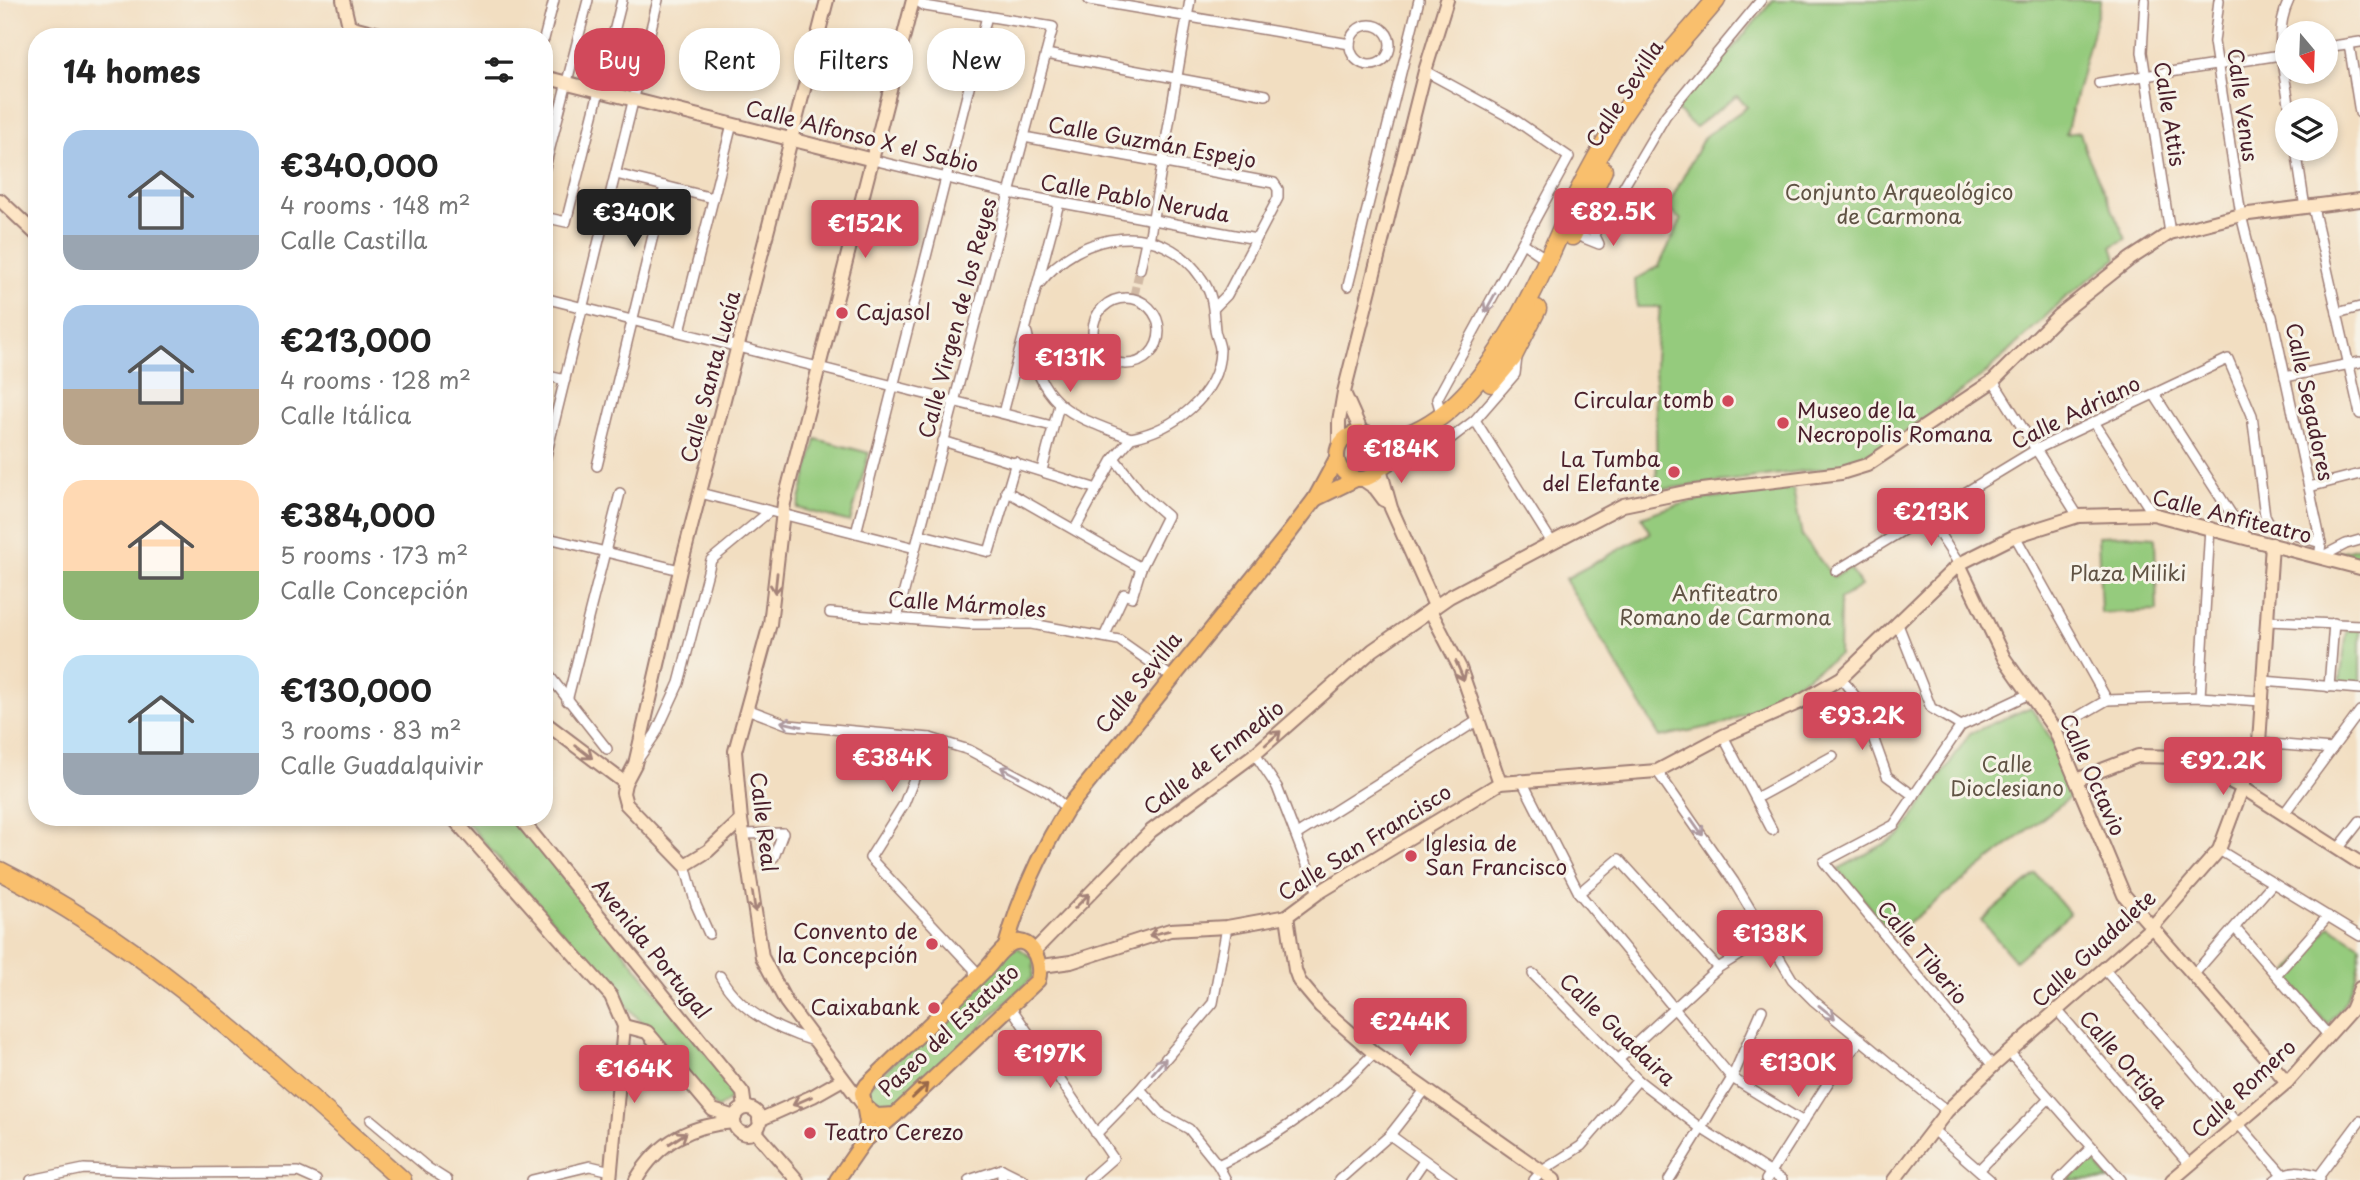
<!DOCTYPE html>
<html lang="en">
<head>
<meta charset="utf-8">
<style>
  body { margin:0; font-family:"Playpen Sans",sans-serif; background:#f6f6f6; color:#222; height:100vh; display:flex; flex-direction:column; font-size:26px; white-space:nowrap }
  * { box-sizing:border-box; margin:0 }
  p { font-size:23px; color:#767676 }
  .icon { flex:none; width:38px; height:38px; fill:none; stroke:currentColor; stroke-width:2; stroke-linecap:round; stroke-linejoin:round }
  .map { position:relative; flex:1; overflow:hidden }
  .sheet { position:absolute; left:28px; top:28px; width:525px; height:798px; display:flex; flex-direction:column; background:#fff; border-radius:28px; box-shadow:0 4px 10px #0003 }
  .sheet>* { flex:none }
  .top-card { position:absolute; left:574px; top:28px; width:665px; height:63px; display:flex; gap:14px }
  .needle { width:46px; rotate:161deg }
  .controls { position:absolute; left:2275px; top:21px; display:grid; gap:14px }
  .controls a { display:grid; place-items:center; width:63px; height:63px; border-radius:50%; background:#fff; box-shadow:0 4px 10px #0003; font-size:35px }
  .price { position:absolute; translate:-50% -60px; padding:0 16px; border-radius:7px; background:#d1495b; color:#fff; font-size:23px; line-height:46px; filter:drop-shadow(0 2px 4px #0008) }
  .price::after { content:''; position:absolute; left:50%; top:42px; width:21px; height:16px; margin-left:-10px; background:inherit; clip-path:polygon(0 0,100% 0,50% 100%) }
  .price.active { background:#222; color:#fff }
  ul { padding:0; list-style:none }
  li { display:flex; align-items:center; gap:21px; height:175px; padding:0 35px }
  li span { display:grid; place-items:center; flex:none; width:196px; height:140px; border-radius:21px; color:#555 }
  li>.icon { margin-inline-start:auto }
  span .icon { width:84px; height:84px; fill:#fffc; stroke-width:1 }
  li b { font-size:30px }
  h2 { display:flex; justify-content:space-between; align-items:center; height:84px; padding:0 35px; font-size:30px }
  .tag { padding:0 24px; border-radius:28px; background:#fff; box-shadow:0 4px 10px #0003; font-size:24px; line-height:63px }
  .tag.active { background:#d1495b; color:#fff }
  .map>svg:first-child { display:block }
  .green { fill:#95cb7d; stroke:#707554; stroke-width:2 }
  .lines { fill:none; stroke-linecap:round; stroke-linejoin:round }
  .street-tunnel { stroke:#d0b8a3; stroke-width:9; stroke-dasharray:9 4.5; stroke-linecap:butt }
  .street-casing { stroke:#9e7e76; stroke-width:12 }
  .secondary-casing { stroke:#9e7e76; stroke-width:16 }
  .primary-casing { stroke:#9e7e76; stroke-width:18 }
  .highway-casing { stroke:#9e7e76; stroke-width:21 }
  .street { stroke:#fff; stroke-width:9 }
  .secondary { stroke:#fde5c5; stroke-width:12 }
  .primary { stroke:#f9bf6d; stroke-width:14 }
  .highway { stroke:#f9bf6d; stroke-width:18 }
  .oneway { stroke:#ae9aa0 }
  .oneway2 { stroke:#a48278 }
  .oneway3 { stroke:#996749 }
  .poi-dot { fill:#d1495b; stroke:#f7f3e8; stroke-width:2.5 }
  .labels { text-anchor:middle; stroke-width:6; stroke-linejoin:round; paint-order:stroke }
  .street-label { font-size:21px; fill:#4a1f2b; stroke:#f7f3e8 }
  .park-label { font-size:21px; fill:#605344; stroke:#f7f3e8 }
  .poi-label { font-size:21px; fill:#4a1f2b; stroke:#f7f3e8; text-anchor:start }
</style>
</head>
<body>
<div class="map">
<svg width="2360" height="1180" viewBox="0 0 2360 1180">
  <rect width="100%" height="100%" fill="#f7f3e8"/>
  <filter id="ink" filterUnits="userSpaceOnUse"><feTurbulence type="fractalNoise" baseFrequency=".0143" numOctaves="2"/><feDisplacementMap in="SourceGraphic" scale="14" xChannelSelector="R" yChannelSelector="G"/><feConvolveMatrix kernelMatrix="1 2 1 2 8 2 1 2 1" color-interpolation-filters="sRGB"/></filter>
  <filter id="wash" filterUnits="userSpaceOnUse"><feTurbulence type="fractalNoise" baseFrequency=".00686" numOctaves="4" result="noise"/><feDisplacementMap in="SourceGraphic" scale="28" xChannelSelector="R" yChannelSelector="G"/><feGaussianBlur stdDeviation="1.57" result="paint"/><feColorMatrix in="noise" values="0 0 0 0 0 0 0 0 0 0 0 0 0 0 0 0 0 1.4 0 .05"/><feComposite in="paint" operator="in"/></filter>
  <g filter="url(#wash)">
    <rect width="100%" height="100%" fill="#f2dec1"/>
    <g class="green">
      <path d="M1773 0H2101L2066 134 2080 132 2086 152 2126 239 2112 246 2116 259 2065 298 1984 375 1886 445 1842 466 1657 490 1655 357 1660 307H1637L1635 280 1659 266 1681 220 1667 208 1704 137 1747 107 1737 96 1695 127 1675 109 1732 49Z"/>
      <path d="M816 439 869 453 850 522 798 508Z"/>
      <path d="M1793 489 1802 536 1833 577 1850 568 1861 586 1840 599 1839 655 1767 703 1724 724 1660 737 1565 579 1650 533 1642 517C1690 497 1741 494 1793 489Z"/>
      <path d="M2126 535 2155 537 2157 611 2101 613 2098 536Z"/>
      <path d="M2360 547V564L2331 554Z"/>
      <path d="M2347 630H2360V686L2340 682Z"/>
      <path d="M2031 707 2053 742 2074 794 1893 935 1838 869 1901 835 1970 733Z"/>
      <path d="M462 817H515L738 1093 717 1109Z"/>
      <path d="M2036 874 2070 914 2015 961 1981 920Z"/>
      <path d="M2330 926 2360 945C2360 977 2349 1001 2328 1025L2285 976Z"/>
      <path d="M1019 948 1034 959 1033 977 892 1111 870 1108 868 1088 1009 950Z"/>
      <path d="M2091 1158 2110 1180H2069Z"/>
    </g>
  </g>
  <g filter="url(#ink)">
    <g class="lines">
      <path class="street-tunnel" d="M1134 295 1140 269"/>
      <g class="street-casing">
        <g id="street">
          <path d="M1089 0 1350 44"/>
          <path d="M2145 0 2142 52 2170 233"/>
          <path d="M2219 0 2214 42 2241 215 2261 296 2272 316 2321 543 2319 558"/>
          <path d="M2289 0C2272 35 2285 73 2290 110"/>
          <circle cx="1370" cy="45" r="20"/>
          <path d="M544 39 554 0"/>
          <path d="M2349 44 2360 113"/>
          <path d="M2326 47 2360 42"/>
          <path d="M1046 54 1266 95"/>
          <path d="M1425 71 1515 120 1569 157 1437 399 1441 413"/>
          <path d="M2099 83 2287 54"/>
          <path d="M1024 137 1274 183 1278 189V198L1227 295 1215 307"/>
          <path d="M2296 149 2305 208"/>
          <path d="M873 160 1009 193 1256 239"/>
          <path d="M544 171 588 0"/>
          <path d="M616 174 713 198"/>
          <path d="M2313 207 2360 414"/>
          <path d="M544 217 566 222 622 0"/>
          <path d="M1590 223 1610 210 1666 115 1761 0"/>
          <path d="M1571 237 1579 236 1599 244 1587 219"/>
          <path d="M1149 241 1190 0"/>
          <path d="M1523 243 1548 260"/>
          <path d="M1140 269 1146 241"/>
          <path d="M1039 284C1080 231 1161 217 1202 279 1214 296 1213 310 1215 330 1216 337 1220 344 1220 350 1219 397 1172 430 1131 438"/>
          <path d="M1348 286 1419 0"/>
          <circle cx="1126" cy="331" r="33"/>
          <path d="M544 298 1052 426"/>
          <path d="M2337 313 2360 307"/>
          <path d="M680 331 732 124"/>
          <path d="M1027 333C1041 407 1067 414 1131 438"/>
          <path d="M1517 357 1515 374 1475 420 1551 541"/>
          <path d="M544 375 565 380"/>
          <path d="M2285 377 2360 362"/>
          <path d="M1993 381 2078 516"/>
          <path d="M2154 394 2246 537"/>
          <path d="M1003 413 1059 203"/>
          <path d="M2094 422 2153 514"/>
          <path d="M943 441 1097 489"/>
          <path d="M1420 462 1475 420"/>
          <path d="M544 464 658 0"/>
          <path d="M597 466 665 186"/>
          <path d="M1042 470 1059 405"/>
          <path d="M2309 487 2360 474"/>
          <path d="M1006 491 1141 568"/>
          <path d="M700 493 915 548"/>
          <path d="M1927 515 1959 564"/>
          <path d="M1075 529 1114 458 1131 438"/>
          <path d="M856 533 987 16"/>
          <path d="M919 534 989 552 1016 462"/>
          <path d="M2015 536 2107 700"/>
          <path d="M544 537 680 570"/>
          <path d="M2319 558 2346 544 2360 540"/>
          <path d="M1836 571 2037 449 2228 359 2252 415 2265 516 2271 528 2321 543"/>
          <path d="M830 613 969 624H1032L1119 640 1173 678"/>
          <path d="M897 618 1053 27 925 6 915 0"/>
          <path d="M2268 621 2360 625"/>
          <path d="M1897 622 1931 708 1961 726"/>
          <path d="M1104 637 1124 594 1132 597 1141 568 1167 516 1143 495 1114 458"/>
          <path d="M544 669 607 749"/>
          <path d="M1841 678 1861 704 1887 776 1914 796"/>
          <path d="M2263 681 2360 689"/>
          <path d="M2329 687 2334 623"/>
          <path d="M2200 697 2210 527"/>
          <path d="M567 701 620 493"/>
          <path d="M747 709 789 725 930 738 969 750 1048 792 1067 809"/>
          <path d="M2055 730 2107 700 2200 697 2262 701"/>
          <path d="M1723 736 1772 830"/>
          <path d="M930 738 904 804 870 858 974 969 975 980"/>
          <path d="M2259 743 2332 749"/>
          <path d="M1255 754 1277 787 1318 893"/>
          <path d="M639 758 656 733 679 683 711 560 770 511"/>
          <path d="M1657 771 1734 882 1792 979 1814 1001 1947 1111"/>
          <path d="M1521 779 1579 893 1673 1007 1732 1078 1802 1121"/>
          <path d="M1756 798 1833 756"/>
          <path d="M2283 815 2360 711"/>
          <path d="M743 834 783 833 774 857"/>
          <path d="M1298 834 1480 719"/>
          <path d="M2338 849 2360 821"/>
          <path d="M2219 850 2360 936"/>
          <path d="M685 865 696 905 709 934"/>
          <path d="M1579 893 1619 859 1718 968"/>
          <path d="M2235 928 2328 1035"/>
          <path d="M2105 970 2282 1174"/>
          <path d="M1533 974 1638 1080 1699 1127 1782 1180"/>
          <path d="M2194 974 2273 883"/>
          <path d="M2276 975 2328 916"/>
          <path d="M720 976C739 1011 777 1030 814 1041"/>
          <path d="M1010 1006 1113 1158 1088 1180"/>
          <path d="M2057 1010 2190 1165"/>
          <path d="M2009 1052 2121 1180"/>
          <path d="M1618 1060 1718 968 1768 937"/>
          <path d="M1993 1066 1824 862 1894 825 1961 726 2029 694"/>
          <path d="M1140 1089 1163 1115 1189 1129 1218 1165 1226 1180"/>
          <path d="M371 1120 428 1168 447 1180"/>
          <path d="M1933 1130 1990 1180"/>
          <path d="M1096 1134 1140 1089 1213 1003 1227 927"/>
          <path d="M1390 1135 1452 1180"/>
          <path d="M1218 1165C1278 1137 1328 1101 1374 1053"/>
          <path d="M1002 1169 1024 1180"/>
          <path d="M1002 1169V1180"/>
          <path d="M1979 1170 2049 1098"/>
          <path d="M2319 1176 2360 1121"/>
          <path d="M31 1180 84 1169 172 1173 298 1172 316 1180"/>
          <path d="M532 1180 590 1166 611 1171"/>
          <path d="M969 1180 1002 1169"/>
          <path d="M1339 1180 1390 1135 1426 1089"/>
          <path d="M1411 1180 1424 1161"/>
          <path d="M1534 1180 1542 1171 1581 1146 1638 1080"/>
          <path d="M1669 1180 1732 1078 1762 1010"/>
          <path d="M1766 1180 1833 1075 1861 1039"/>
          <path d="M2059 1180 2092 1147"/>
          <path d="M2275 1180C2289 1168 2302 1171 2319 1176L2320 1179"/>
        </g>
      </g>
      <g class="secondary-casing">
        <g id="secondary">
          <path d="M343 0 349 26 391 37"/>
          <path d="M544 77 873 160"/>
          <path d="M0 200 37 235"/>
          <path d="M1345 395 1362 433"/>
          <path d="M1339 446V421L1344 392 1425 71 1447 0"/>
          <path d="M1380 469 1391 508 1435 606"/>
          <path d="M1362 479 1375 488 1384 500"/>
          <path d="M1959 564 2004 658 2055 730 2124 895 2287 1082"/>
          <path d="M1430 610 1460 668 1500 783"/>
          <path d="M544 722 625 783"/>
          <path d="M2076 780 2138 756 2181 757 2243 788 2360 863"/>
          <path d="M452 817 611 996 624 1026 610 1180"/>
          <path d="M519 817 743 1093 745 1108"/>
          <path d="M741 820 708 851 685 865 626 804 623 793 625 783 635 764 680 570 827 0"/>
          <path d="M1287 916 1295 970 1299 981 1320 1006 1374 1053 1554 1180"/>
          <path d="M1035 950 1151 831 1255 754 1373 650 1449 597 1623 505 1686 492 1841 473 1867 465 1993 381 2058 316 2130 259 2170 233 2241 215 2360 200"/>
          <path d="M1042 966 1071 962 1170 930 1227 927 1287 916 1318 893 1500 783 1657 771 1723 736 1798 703 1841 678 1959 564 2015 536 2078 516 2153 514 2360 568"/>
          <path d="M624 1026 647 1032 713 1110 735 1117"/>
          <path d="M864 1106 786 1002 762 957 741 820 735 751 770 624 784 503 913 0"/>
          <circle cx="747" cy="1121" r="13"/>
          <path d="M759 1120 813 1096 843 1079"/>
          <path d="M755 1131 797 1180"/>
          <path d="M636 1180C659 1141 691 1125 734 1122"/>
          <path d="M1894 1180 1947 1111 1993 1066 2152 927 2219 850 2259 743 2272 544"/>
          <path d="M2172 1180 2287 1082 2351 1010 2360 988"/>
        </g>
      </g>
      <g class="primary-casing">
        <g id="primary">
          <circle cx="1360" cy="456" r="23"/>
          <path d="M1315 499 1356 479"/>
          <path d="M1006 946C1020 896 1040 853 1067 809L1290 532 1315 499 1337 458"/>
          <path d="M864 1141 867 1122 862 1093 867 1085C906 1047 945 1010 983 972 991 965 996 955 1005 948 1026 929 1044 958 1038 980L895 1115 876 1116 864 1106"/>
          <path d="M837 1180 864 1141 895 1115"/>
        </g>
      </g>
      <g class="highway-casing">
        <g id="highway">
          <path d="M1572 236 1603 170"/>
          <path d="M1491 383 1512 358 1537 309"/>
          <path d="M1378 441C1482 434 1540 274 1577 195 1589 171 1602 148 1616 125 1644 79 1682 41 1716 0"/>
          <path d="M1382 465 1426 436"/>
          <path d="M0 871C152 947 276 1068 402 1180"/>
        </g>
      </g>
      <use href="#street" class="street"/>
      <use href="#secondary" class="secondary"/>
      <use href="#primary" class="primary"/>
      <use href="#highway" class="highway"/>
    </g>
    <defs><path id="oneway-shaft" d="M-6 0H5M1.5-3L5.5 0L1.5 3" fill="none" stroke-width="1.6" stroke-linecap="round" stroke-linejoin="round" transform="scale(1.75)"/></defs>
    <g class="oneway">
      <use href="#oneway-shaft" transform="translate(1490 303) rotate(119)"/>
      <use href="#oneway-shaft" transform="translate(791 724) rotate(-167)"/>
      <use href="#oneway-shaft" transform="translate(1010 772) rotate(-152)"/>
      <use href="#oneway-shaft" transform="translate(1697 827) rotate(55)"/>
      <use href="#oneway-shaft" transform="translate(1827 1012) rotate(39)"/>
      <use href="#oneway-shaft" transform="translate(1159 1066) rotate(-49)"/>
    </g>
    <g class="oneway2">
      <use href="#oneway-shaft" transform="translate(776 583) rotate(96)"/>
      <use href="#oneway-shaft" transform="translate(1460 671) rotate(66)"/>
      <use href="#oneway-shaft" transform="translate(1273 738) rotate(-42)"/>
      <use href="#oneway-shaft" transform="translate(584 752) rotate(37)"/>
      <use href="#oneway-shaft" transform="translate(1082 901) rotate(-45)"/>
      <use href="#oneway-shaft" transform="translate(754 902) rotate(81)"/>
      <use href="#oneway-shaft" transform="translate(1159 933) rotate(165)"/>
      <use href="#oneway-shaft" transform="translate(802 1101) rotate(156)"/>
      <use href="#oneway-shaft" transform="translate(678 1138) rotate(-33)"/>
    </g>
    <use class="oneway3" href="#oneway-shaft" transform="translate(920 1091) rotate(-44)"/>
  </g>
  <g class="poi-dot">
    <circle cx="842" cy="313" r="7"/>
    <circle cx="1728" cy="401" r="7"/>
    <circle cx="1783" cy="423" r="7"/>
    <circle cx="1674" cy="472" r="7"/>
    <circle cx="1411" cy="856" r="7"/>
    <circle cx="932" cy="944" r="7"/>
    <circle cx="934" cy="1008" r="7"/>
    <circle cx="810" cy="1133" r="7"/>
  </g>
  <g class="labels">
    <g class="street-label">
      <text transform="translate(1625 94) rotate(-57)" y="7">Calle Sevilla</text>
      <text transform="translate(2242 105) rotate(82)" y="7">Calle Venus</text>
      <text transform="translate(2169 114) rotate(81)" y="7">Calle Attis</text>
      <text transform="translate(862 137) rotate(14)" y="7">Calle Alfonso X el Sabio</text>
      <text transform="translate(1152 143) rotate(10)" y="7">Calle Guzmán Espejo</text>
      <text transform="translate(1135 199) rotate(10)" y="7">Calle Pablo Neruda</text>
      <text transform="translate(958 318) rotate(-75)" y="7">Calle Virgen de los Reyes</text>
      <text transform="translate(711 377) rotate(-75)" y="7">Calle Santa Lucía</text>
      <text transform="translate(2309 402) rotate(78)" y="7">Calle Segadores</text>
      <text transform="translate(2076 413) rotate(-26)" y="7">Calle Adriano</text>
      <text transform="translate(2232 517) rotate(14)" y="7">Calle Anfiteatro</text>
      <text transform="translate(967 605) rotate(4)" y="7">Calle Mármoles</text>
      <text transform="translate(1139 683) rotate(-51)" y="7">Calle Sevilla</text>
      <text transform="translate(1214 758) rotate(-38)" y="7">Calle de Enmedio</text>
      <text transform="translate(2092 775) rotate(66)" y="7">Calle Octavio</text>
      <text transform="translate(763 822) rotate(83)" y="7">Calle Real</text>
      <text transform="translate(1365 843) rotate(-32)" y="7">Calle San Francisco</text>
      <text transform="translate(651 949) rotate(51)" y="7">Avenida Portugal</text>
      <text transform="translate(2094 949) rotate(-43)" y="7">Calle Guadalete</text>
      <text transform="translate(1922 953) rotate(50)" y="7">Calle Tiberio</text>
      <text transform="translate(1617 1030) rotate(44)" y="7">Calle Guadaira</text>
      <text transform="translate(949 1031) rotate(-43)" y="7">Paseo del Estatuto</text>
      <text transform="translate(2123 1060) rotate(49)" y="7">Calle Ortiga</text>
      <text transform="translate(2244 1089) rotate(-43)" y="7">Calle Romero</text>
    </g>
    <g class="park-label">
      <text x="1899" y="200">Conjunto Arqueológico<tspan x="1899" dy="24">de Carmona</tspan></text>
      <text x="2128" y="581">Plaza Miliki</text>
      <text x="1725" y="601">Anfiteatro<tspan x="1725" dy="24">Romano de Carmona</tspan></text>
      <text x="2007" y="772">Calle<tspan x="2007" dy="24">Dioclesiano</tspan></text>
    </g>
    <g class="poi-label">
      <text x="856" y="320">Cajasol</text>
      <text x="1714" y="408" text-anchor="end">Circular tomb</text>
      <text x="1797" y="418">Museo de la<tspan x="1797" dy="24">Necropolis Romana</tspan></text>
      <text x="1660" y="467" text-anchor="end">La Tumba<tspan x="1660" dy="24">del Elefante</tspan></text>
      <text x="1425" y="851">Iglesia de<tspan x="1425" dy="24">San Francisco</tspan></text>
      <text x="918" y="939" text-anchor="end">Convento de<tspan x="918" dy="24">la Concepción</tspan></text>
      <text x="920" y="1015" text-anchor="end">Caixabank</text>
      <text x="824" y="1140">Teatro Cerezo</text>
    </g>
  </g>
</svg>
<div class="controls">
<a><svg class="needle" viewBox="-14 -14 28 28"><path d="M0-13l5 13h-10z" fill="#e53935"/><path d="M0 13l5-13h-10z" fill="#767676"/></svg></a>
<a><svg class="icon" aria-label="layers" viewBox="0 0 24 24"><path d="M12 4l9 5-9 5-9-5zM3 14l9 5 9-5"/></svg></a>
</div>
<b class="price" style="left:1613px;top:248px">€82.5K</b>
<b class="price active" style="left:634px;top:249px">€340K</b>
<b class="price" style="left:865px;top:260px">€152K</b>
<b class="price" style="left:1070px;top:394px">€131K</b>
<b class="price" style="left:1401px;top:485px">€184K</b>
<b class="price" style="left:1931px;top:548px">€213K</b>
<b class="price" style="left:1862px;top:752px">€93.2K</b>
<b class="price" style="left:892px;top:794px">€384K</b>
<b class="price" style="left:2223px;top:797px">€92.2K</b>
<b class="price" style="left:1770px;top:970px">€138K</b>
<b class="price" style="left:1410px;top:1058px">€244K</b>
<b class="price" style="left:1050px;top:1090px">€197K</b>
<b class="price" style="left:1798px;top:1099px">€130K</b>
<b class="price" style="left:634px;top:1105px">€164K</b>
<div class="top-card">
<a class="tag active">Buy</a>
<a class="tag">Rent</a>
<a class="tag">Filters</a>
<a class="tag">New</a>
</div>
<section class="sheet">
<h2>14 homes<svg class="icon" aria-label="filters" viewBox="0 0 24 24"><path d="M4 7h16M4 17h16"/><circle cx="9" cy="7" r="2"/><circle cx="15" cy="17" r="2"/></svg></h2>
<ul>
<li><span style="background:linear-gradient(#a9c7e8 75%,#9aa5b1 0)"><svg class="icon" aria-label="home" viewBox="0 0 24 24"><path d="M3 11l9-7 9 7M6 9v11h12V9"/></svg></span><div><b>€340,000</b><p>4 rooms · 148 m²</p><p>Calle Castilla</p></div></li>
<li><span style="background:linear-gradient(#a9c7e8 60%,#b9a48a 0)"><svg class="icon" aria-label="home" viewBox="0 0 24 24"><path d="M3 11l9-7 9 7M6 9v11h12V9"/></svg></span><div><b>€213,000</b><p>4 rooms · 128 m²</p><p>Calle Itálica</p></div></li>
<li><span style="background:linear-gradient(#ffd9b3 65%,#8fb573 0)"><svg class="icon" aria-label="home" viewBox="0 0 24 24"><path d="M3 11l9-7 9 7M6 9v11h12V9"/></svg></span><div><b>€384,000</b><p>5 rooms · 173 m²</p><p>Calle Concepción</p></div></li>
<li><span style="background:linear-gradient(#bfe0f5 70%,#9aa5b1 0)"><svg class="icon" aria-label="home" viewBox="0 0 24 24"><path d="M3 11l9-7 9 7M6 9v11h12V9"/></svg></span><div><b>€130,000</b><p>3 rooms · 83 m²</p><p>Calle Guadalquivir</p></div></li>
</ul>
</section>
</div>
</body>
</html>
